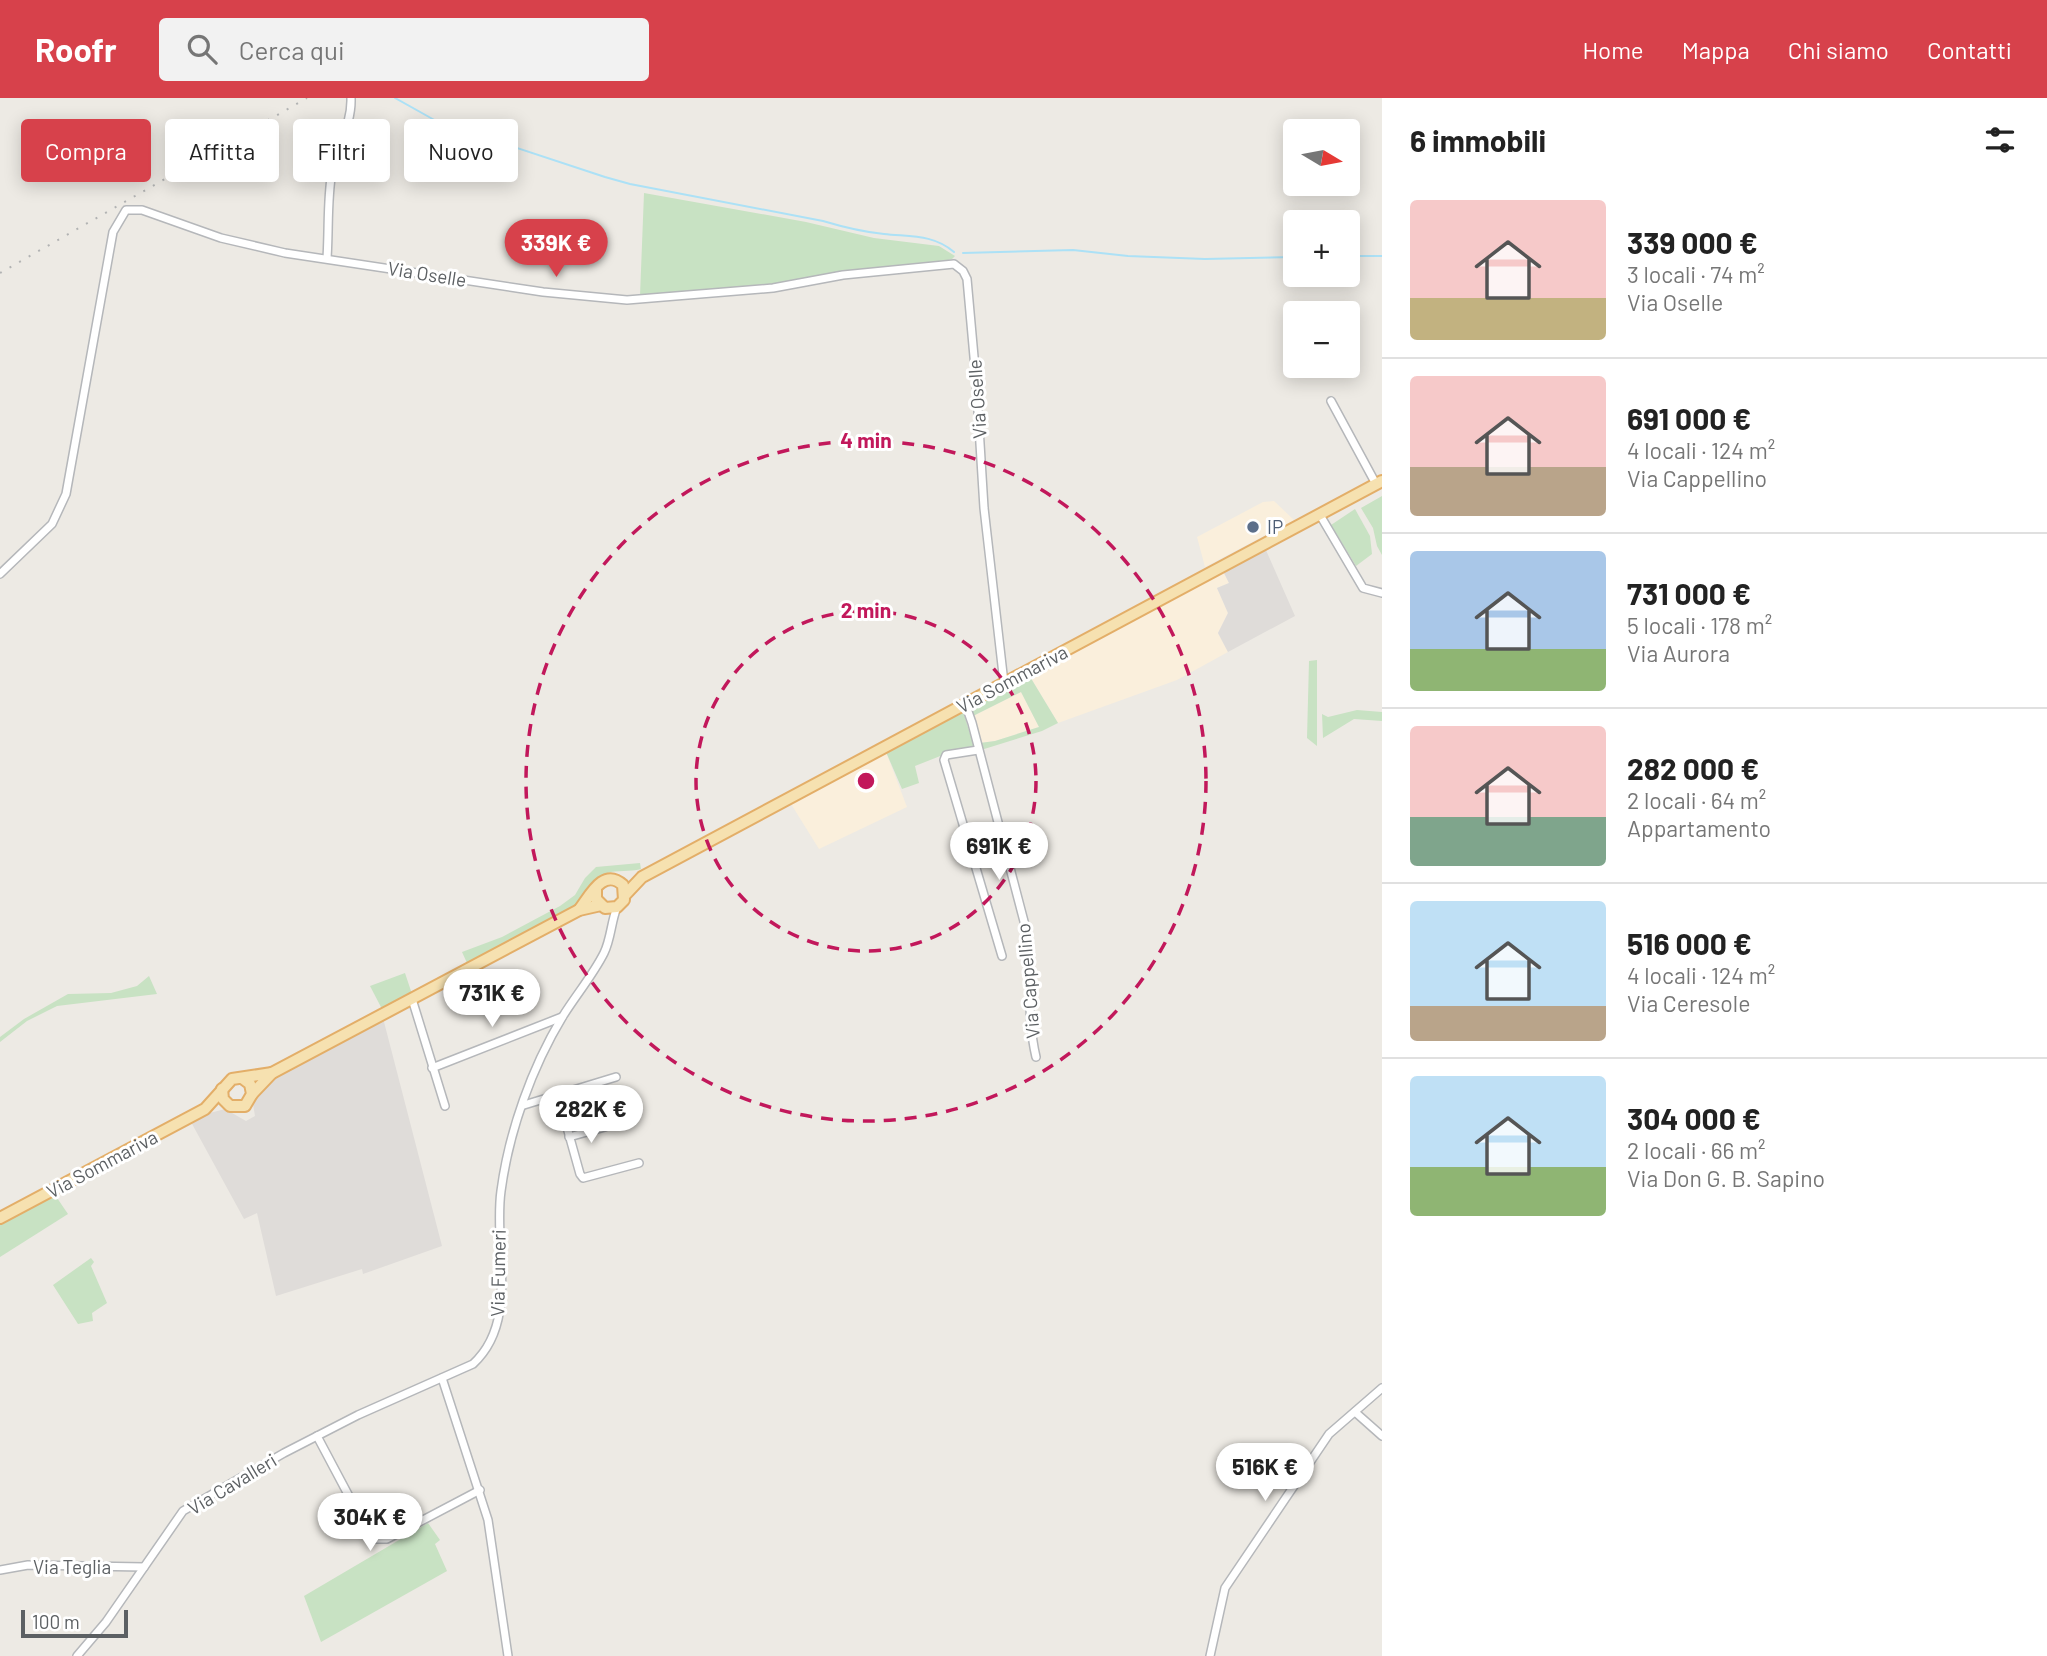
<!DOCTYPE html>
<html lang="it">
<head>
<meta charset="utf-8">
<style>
  body { margin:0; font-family:Barlow,sans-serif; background:#f2f2f2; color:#222; height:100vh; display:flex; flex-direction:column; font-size:26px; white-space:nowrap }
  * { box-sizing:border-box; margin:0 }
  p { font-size:23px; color:#767676 }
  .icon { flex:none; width:38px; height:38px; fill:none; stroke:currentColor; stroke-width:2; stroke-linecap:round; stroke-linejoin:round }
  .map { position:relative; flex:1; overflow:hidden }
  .details { display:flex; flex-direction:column; background:#fff; width:665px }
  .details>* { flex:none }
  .hud { position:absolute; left:21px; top:21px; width:665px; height:63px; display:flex; gap:14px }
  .needle { width:46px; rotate:100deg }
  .fabs { position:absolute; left:1283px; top:21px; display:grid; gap:14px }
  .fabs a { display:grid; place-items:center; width:77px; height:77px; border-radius:7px; background:#fff; box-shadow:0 4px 18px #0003; font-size:35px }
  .scale { position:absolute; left:21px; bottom:18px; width:107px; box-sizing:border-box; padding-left:7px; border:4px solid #5c6063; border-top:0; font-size:19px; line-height:24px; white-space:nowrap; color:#5c6063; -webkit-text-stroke:5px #fff; paint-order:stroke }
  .price { position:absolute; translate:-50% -60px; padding:0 16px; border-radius:24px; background:#fff; color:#222; font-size:23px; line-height:46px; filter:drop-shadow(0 2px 4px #0008) }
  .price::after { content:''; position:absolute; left:50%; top:42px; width:21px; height:16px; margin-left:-10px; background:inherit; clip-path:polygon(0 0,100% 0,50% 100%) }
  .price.current { background:#d7414b; color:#fff }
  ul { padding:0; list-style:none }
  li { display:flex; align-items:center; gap:21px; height:175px; padding:0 28px }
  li+li { border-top:2px solid #e0e0e0 }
  li span { display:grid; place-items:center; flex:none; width:196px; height:140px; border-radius:7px; color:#555 }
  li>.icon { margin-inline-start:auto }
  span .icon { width:84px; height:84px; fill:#fffc; stroke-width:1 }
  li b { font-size:30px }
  h2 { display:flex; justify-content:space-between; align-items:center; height:84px; padding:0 28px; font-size:30px }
  .chip { padding:0 24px; border-radius:7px; background:#fff; box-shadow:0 4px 18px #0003; font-size:24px; line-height:63px }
  .chip.current { background:#d7414b; color:#fff }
  header { display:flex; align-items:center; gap:42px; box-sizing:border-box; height:98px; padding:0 35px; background:#d7414b; color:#fff }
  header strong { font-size:33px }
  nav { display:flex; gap:38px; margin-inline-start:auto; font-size:24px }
  .search { width:490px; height:63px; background:#f2f2f2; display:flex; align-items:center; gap:18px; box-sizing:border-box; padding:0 24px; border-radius:7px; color:#767676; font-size:26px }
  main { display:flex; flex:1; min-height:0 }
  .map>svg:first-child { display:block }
  .commercial { fill:#faefdc }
  .industrial { fill:#dfdcd9 }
  .green { fill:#c8e2c3 }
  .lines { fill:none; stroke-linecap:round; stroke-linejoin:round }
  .stream { stroke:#ace1f6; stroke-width:2 }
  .street-casing { stroke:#b5b7ba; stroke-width:10 }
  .primary-casing { stroke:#e3ae68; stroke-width:14 }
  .street { stroke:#fff; stroke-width:7 }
  .primary { stroke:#f6e1b0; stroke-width:10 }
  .rail { stroke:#b2b3b3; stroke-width:2; stroke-dasharray:2 9; stroke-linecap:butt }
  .ring { fill:none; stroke:#c2185b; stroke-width:3.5; stroke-dasharray:12 9 }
  .service-dot { fill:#5c6f8a; stroke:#fff; stroke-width:2.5 }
  .labels { text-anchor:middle; stroke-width:6; stroke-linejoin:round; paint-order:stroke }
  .street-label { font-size:19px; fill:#5c6063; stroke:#fff }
  .service-label { font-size:19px; fill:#4e5e75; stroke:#fff; text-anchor:start }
  .centre { fill:#c2185b; stroke:#fff; stroke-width:3.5 }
  .ring-label { font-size:21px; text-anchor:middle; font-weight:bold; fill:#c2185b; stroke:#fff; stroke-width:6; stroke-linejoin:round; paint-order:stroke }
</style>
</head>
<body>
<header>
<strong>Roofr</strong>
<div class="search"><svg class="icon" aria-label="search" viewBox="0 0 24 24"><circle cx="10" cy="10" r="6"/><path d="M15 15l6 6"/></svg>Cerca qui</div>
<nav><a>Home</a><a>Mappa</a><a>Chi siamo</a><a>Contatti</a></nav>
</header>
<main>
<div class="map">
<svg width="1382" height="1558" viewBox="0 0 1382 1558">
  <rect width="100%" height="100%" fill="#edeae4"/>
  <g class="commercial">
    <path d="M1274 403 1294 422 1205 469 1197 439 1263 404Z"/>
    <path d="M1223 473 1229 485 1217 490 1228 515 1218 535 1228 554 1177 582 1058 625 1029 577Z"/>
    <path d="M1021 594 1039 629 995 643 980 645 973 618Z"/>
    <path d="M886 654 907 709 819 751 791 706Z"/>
  </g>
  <g class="industrial">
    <path d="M1265 450 1295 518 1228 554 1218 535 1228 515 1217 490 1229 485 1223 473Z"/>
    <path d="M383 920 442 1148 363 1176 362 1171 276 1198 257 1115 244 1121 191 1024 206 1016 225 1011 246 1023 255 1018 253 1006 257 995 265 986 287 972Z"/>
  </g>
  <g class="green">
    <path d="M644 95 806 124 874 140 939 148 955 158 952 161 931 166 772 187 640 198Z"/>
    <path d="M1382 398V457L1377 448 1373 430 1361 410Z"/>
    <path d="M1355 411 1370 438 1372 456 1356 468 1331 427Z"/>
    <path d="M1317 562V648L1307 640 1309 563Z"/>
    <path d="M1029 577 1058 625 1042 633 981 652 980 645 995 643 1039 629 1021 594 973 618 971 609Z"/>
    <path d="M1357 612 1382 614V623L1354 621 1323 640 1322 616 1328 619Z"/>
    <path d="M963 613 974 649 953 653 915 668 919 685 902 691 886 654Z"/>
    <path d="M640 765 641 771C630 774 617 772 607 775 594 778 582 801 571 811L467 865 462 854 502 839 560 808 575 797 585 780 596 769Z"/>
    <path d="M405 875 412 896 382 911 370 888Z"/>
    <path d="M149 878 157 896 57 908 27 923 0 944V939L24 921 68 896 111 895 137 888Z"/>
    <path d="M55 1097 68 1116 0 1159V1127Z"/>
    <path d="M91 1160 94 1164 91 1168 107 1205 92 1215 93 1223 78 1226 53 1187Z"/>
    <path d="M428 1425 440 1442 435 1446 447 1473 321 1544 304 1498Z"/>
  </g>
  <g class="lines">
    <g class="stream">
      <path d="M395 0 438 24 605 79 630 86 823 123C843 129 863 134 884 136 910 139 933 136 954 154"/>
      <path d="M963 155 1073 152 1128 158 1205 161 1295 159"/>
      <path d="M1348 158H1382"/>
    </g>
    <g class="street-casing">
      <g id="street">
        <path d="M327 160C329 131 327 102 332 73 337 49 352 26 351 0"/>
        <path d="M1331 303 1376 386"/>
        <path d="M1320 417 1363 490 1382 495"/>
        <path d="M0 476 52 426 66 396 113 134 126 112H142L221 140 285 155 543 194 627 202 773 190 843 177 954 166 963 173 967 181 976 281 984 410 1004 585"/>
        <path d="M965 605 972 625 1026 831C1032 873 1026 917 1036 959"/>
        <path d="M978 652 946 657 944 662 1002 858"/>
        <path d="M412 901 445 1008"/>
        <path d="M432 970 562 919"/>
        <path d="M558 997 580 1076 583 1080 639 1065"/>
        <path d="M524 1007 616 979"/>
        <path d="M569 1039 605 1029"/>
        <path d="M442 1280 488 1422 508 1558"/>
        <path d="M1355 1314 1382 1338"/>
        <path d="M317 1338 368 1434 374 1441H387L480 1392"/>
        <path d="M0 1472 28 1467 144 1469"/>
        <path d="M77 1558 106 1524 183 1413 284 1355 358 1317 473 1266C520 1223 493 1149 501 1093 509 1033 532 969 563 918 576 897 593 877 604 855 611 841 611 824 617 809"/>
        <path d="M1210 1558 1225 1490 1329 1336 1382 1290"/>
      </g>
    </g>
    <g class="primary-casing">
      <g id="primary">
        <path d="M625 797 642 779 1382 383"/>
        <path d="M579 812C590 798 603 769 623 787L624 802 617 809 605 810 596 801V791"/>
        <path d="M222 991 223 1001 230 1008H245L252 996 250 986 242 980"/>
        <path d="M252 996 272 975 579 812 601 807"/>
        <path d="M0 1120 205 1011 232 981 272 975"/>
      </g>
    </g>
    <use href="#street" class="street"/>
    <use href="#primary" class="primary"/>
    <path class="rail" d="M0 175 307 0"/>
  </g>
  <g class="ring">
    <circle cx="866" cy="683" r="170"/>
    <circle cx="866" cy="683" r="340"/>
  </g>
  <circle class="service-dot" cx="1253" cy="429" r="7"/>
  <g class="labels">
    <g class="street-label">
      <text transform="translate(427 176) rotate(9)" y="7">Via Oselle</text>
      <text transform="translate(977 301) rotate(-94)" y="7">Via Oselle</text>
      <text transform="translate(1012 581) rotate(-28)" y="7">Via Sommariva</text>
      <text transform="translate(1028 883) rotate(-95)" y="7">Via Cappellino</text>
      <text transform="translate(102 1066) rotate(-28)" y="7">Via Sommariva</text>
      <text transform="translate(498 1175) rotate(-89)" y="7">Via Fumeri</text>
      <text transform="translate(232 1386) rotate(-31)" y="7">Via Cavalleri</text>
      <text x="72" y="1476">Via Teglia</text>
    </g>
    <g class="service-label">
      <text x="1267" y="436">IP</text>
    </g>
  </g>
  <circle cx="866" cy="683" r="10" class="centre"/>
  <g class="ring-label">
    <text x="866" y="350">4 min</text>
    <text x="866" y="520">2 min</text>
  </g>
</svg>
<div class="fabs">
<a><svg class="needle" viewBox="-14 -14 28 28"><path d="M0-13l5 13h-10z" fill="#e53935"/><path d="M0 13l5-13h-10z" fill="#767676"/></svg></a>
<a>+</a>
<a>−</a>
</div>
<div class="scale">100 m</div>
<b class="price current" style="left:556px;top:181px">339K €</b>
<b class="price" style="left:999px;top:784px">691K €</b>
<b class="price" style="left:492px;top:931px">731K €</b>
<b class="price" style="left:591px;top:1047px">282K €</b>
<b class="price" style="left:1265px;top:1405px">516K €</b>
<b class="price" style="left:370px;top:1455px">304K €</b>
<div class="hud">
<a class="chip current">Compra</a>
<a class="chip">Affitta</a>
<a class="chip">Filtri</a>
<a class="chip">Nuovo</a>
</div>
</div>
<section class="details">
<h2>6 immobili<svg class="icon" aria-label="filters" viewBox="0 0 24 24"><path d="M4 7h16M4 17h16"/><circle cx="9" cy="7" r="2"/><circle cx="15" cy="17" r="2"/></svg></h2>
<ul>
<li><span style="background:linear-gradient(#f6c9c9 70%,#c2b280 0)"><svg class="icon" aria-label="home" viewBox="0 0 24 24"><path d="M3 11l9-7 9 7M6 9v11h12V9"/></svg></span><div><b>339 000 €</b><p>3 locali · 74 m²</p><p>Via Oselle</p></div></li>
<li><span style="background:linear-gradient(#f6c9c9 65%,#b9a48a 0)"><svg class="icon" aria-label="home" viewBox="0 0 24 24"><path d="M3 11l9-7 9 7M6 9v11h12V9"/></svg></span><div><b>691 000 €</b><p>4 locali · 124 m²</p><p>Via Cappellino</p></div></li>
<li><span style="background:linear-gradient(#a9c7e8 70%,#8fb573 0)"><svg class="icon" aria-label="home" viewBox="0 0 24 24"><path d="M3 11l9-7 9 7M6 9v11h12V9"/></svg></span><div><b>731 000 €</b><p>5 locali · 178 m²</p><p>Via Aurora</p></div></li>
<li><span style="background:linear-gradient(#f6c9c9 65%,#7fa58c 0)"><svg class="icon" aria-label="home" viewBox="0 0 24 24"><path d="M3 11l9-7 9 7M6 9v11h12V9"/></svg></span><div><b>282 000 €</b><p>2 locali · 64 m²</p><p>Appartamento</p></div></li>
<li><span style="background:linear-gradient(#bfe0f5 75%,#b9a48a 0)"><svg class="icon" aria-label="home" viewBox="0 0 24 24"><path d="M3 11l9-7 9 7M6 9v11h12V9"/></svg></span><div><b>516 000 €</b><p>4 locali · 124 m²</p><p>Via Ceresole</p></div></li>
<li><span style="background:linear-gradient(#bfe0f5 65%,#8fb573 0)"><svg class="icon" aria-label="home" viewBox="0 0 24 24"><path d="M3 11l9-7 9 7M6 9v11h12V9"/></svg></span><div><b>304 000 €</b><p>2 locali · 66 m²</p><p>Via Don G. B. Sapino</p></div></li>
</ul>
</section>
</main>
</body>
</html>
